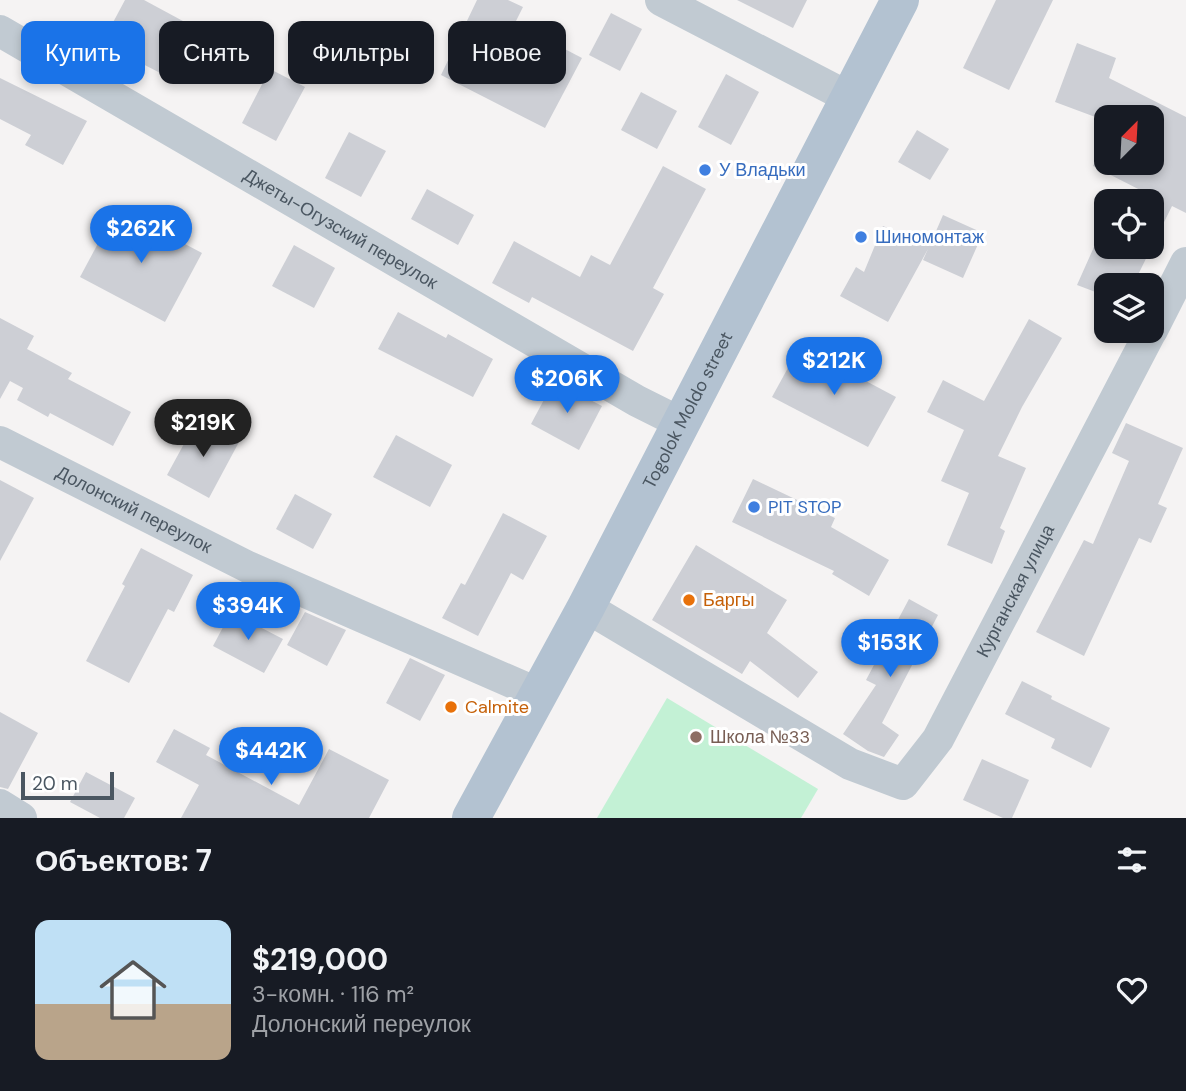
<!DOCTYPE html>
<html lang="ru">
<head>
<meta charset="utf-8">
<style>
  body { margin:0; font-family:"DM Sans",sans-serif; background:#242831; color:#f1f3f6; height:100vh; display:flex; flex-direction:column; font-size:26px; white-space:nowrap }
  * { box-sizing:border-box; margin:0 }
  p { font-size:23px; color:#9ea1a6 }
  .icon { flex:none; width:38px; height:38px; fill:none; stroke:currentColor; stroke-width:2; stroke-linecap:round; stroke-linejoin:round }
  .map { position:relative; height:818px; overflow:hidden }
  .details { display:flex; flex-direction:column; background:#171b24; flex:1 }
  .details>* { flex:none }
  .guide { position:absolute; left:21px; top:21px; width:700px; height:63px; display:flex; gap:14px }
  .needle { width:46px; rotate:24deg }
  .tools { position:absolute; left:1094px; top:105px; display:grid; gap:14px }
  .tools a { display:grid; place-items:center; width:70px; height:70px; border-radius:14px; background:#171b24; box-shadow:0 4px 10px #0003; font-size:35px }
  .scale { position:absolute; left:21px; bottom:18px; width:93px; box-sizing:border-box; padding-left:7px; border:4px solid #4a5661; border-top:0; font-size:19px; line-height:24px; white-space:nowrap; color:#4a5661; -webkit-text-stroke:5px #fff; paint-order:stroke }
  .price { position:absolute; translate:-50% -60px; padding:0 16px; border-radius:24px; background:#1a73e8; color:#fff; font-size:23px; line-height:46px; filter:drop-shadow(0 2px 4px #0008) }
  .price::after { content:''; position:absolute; left:50%; top:42px; width:21px; height:16px; margin-left:-10px; background:inherit; clip-path:polygon(0 0,100% 0,50% 100%) }
  .price.active { background:#222; color:#fff }
  ul { padding:0; list-style:none }
  li { display:flex; align-items:center; gap:21px; height:175px; padding:0 35px }
  li span { display:grid; place-items:center; flex:none; width:196px; height:140px; border-radius:14px; color:#555 }
  li>.icon { margin-inline-start:auto }
  span .icon { width:84px; height:84px; fill:#fffc; stroke-width:1 }
  li b { font-size:30px }
  h2 { display:flex; justify-content:space-between; align-items:center; height:84px; padding:0 35px; font-size:30px }
  .chip { padding:0 24px; border-radius:14px; background:#171b24; box-shadow:0 4px 10px #0003; font-size:24px; line-height:63px }
  .chip.active { background:#1a73e8; color:#fff }
  .map>svg:first-child { display:block }
  .green { fill:#c3f1d5 }
  .building { fill:#cdcfd5 }
  .lines { fill:none; stroke-linecap:round; stroke-linejoin:round }
  .minor { stroke:#c1cad2; stroke-width:32 }
  .major { stroke:#b3c2d1; stroke-width:38 }
  .shop-dot { fill:#3f7fe0; stroke:#fff; stroke-width:2.5 }
  .food-dot { fill:#e8710a; stroke:#fff; stroke-width:2.5 }
  .education-dot { fill:#8d6e63; stroke:#fff; stroke-width:2.5 }
  .labels { text-anchor:middle; stroke-width:6; stroke-linejoin:round; paint-order:stroke }
  .shop-label { font-size:18px; fill:#366cbe; stroke:#fff; text-anchor:start }
  .street-label { font-size:18px; fill:#4a5661; stroke:#fff }
  .food-label { font-size:18px; fill:#c56008; stroke:#fff; text-anchor:start }
  .education-label { font-size:18px; fill:#785e54; stroke:#fff; text-anchor:start }
</style>
</head>
<body>
<div class="map">
<svg width="1186" height="818" viewBox="0 0 1186 818">
  <rect width="100%" height="100%" fill="#f5f3f3"/>
  <path class="green" d="M667 698 818 789 801 818H597Z"/>
  <g class="building">
    <path d="M125 0H144L194 27 168 77 102 43Z"/>
    <path d="M477 0H508L523 7 515 23 582 58 545 128 441 75Z"/>
    <path d="M737 0H807L793 28Z"/>
    <path d="M996 0H1053L1009 90 963 68Z"/>
    <path d="M611 13 642 29 620 71 589 55Z"/>
    <path d="M1077 43 1116 58 1109 78 1186 117V213L1172 206 1133 285H1106V296L1077 285 1106 220V247H1152V196L1093 166 1106 140V163H1152V117H1106V121L1055 102Z"/>
    <path d="M270 69 305 87 276 141 242 123Z"/>
    <path d="M726 74 759 92 731 145 698 127Z"/>
    <path d="M0 78 87 121 63 165 25 145 31 135 0 119Z"/>
    <path d="M641 92 677 111 657 149 621 130Z"/>
    <path d="M917 130 949 149 930 180 898 162Z"/>
    <path d="M349 132 386 151 361 197 325 178Z"/>
    <path d="M663 166 706 189 653 288 664 294 633 351 532 297 529 303 492 283 514 241 580 277 591 255 610 265Z"/>
    <path d="M427 189 474 215 458 245 411 219Z"/>
    <path d="M117 208 202 253 165 322 80 277Z"/>
    <path d="M943 215 983 233 963 278 923 260 928 249 888 322 840 296 856 267 864 272 883 226 930 245Z"/>
    <path d="M294 245 335 268 314 308 272 286Z"/>
    <path d="M398 312 446 338 448 334 493 359 473 397 378 349Z"/>
    <path d="M0 318 34 336 27 349 72 373 68 379 131 412 113 446 50 413 48 417 17 400 23 388 10 381 0 399Z"/>
    <path d="M1029 319 1062 338 1022 407 998 456 1026 468 1000 528 1005 531 992 564 947 545 969 493 941 481 964 430 927 412 943 380 984 401Z"/>
    <path d="M800 346 896 397 868 447 772 397Z"/>
    <path d="M554 381 602 406 579 450 531 424Z"/>
    <path d="M197 420 239 442 209 498 167 475Z"/>
    <path d="M1126 423 1183 448 1158 504 1167 508 1151 543 1139 538 1084 656 1036 632 1084 540 1093 544 1129 461 1112 453Z"/>
    <path d="M396 435 452 465 430 507 373 477Z"/>
    <path d="M753 479 835 518 831 527 889 560 869 596 832 574 834 571 732 522Z"/>
    <path d="M0 480 34 498 0 561Z"/>
    <path d="M295 494 332 514 313 549 276 529Z"/>
    <path d="M503 513 547 536 523 580 511 573 478 636 442 618 461 583 465 585Z"/>
    <path d="M696 545 787 600 767 633 818 672 798 698 750 661 742 674 652 620Z"/>
    <path d="M141 548 193 575 174 612 168 609 129 683 86 661 125 586 122 584Z"/>
    <path d="M909 599 938 615 882 723 899 735 884 757 868 751 843 734 876 685 866 680Z"/>
    <path d="M231 612 283 639 264 673 213 646Z"/>
    <path d="M305 612 346 630 327 666 287 645Z"/>
    <path d="M410 658 445 675 420 721 386 703Z"/>
    <path d="M1022 681 1052 696 1051 699 1110 728 1091 768 1051 748 1055 739 1005 714Z"/>
    <path d="M0 712 38 733 8 789 0 787Z"/>
    <path d="M174 729 210 748 206 755 299 805 329 749 389 780 369 818H181L199 785 156 762Z"/>
    <path d="M982 759 1029 780 1012 818H1003L963 800Z"/>
    <path d="M86 772 135 798 124 818H100L70 802Z"/>
  </g>
  <g class="lines">
    <g class="minor">
      <path d="M661 0 850 98"/>
      <path id="s1" d="M0 31 637 401 681 423"/>
      <path d="M1152 330 1186 263"/>
      <path id="s2" d="M0 442 248 567 539 694"/>
      <path id="s3" d="M586 607 850 764 903 784 938 739 1151 331"/>
      <path d="M0 805 21 818"/>
    </g>
    <path class="major" id="s4" d="M471 818 586 607 900 0"/>
  </g>
  <g class="shop-dot">
    <circle cx="705" cy="170" r="7"/>
    <circle cx="861" cy="237" r="7"/>
    <circle cx="754" cy="507" r="7"/>
  </g>
  <g class="food-dot">
    <circle cx="689" cy="600" r="7"/>
    <circle cx="451" cy="707" r="7"/>
  </g>
  <circle class="education-dot" cx="696" cy="737" r="7"/>
  <g class="labels">
    <g class="shop-label">
      <text x="719" y="176">У Владьки</text>
      <text x="875" y="243">Шиномонтаж</text>
      <text x="768" y="513">PIT STOP</text>
    </g>
    <g class="street-label">
      <text dy="6" stroke="none"><textPath href="#s1" startOffset="394">Джеты-Огузский переулок</textPath></text>
      <text dy="6" stroke="none"><textPath href="#s4" startOffset="462">Togolok Moldo street</textPath></text>
      <text dy="6" stroke="none"><textPath href="#s2" startOffset="150">Долонский переулок</textPath></text>
      <text dy="6" stroke="none"><textPath href="#s3" startOffset="588">Курганская улица</textPath></text>
    </g>
    <g class="food-label">
      <text x="703" y="606">Баргы</text>
      <text x="465" y="713">Calmite</text>
    </g>
    <g class="education-label">
      <text x="710" y="743">Школа №33</text>
    </g>
  </g>
</svg>
<div class="tools">
<a><svg class="needle" viewBox="-14 -14 28 28"><path d="M0-13l5 13h-10z" fill="#e53935"/><path d="M0 13l5-13h-10z" fill="#9ea1a6"/></svg></a>
<a><svg class="icon" aria-label="locate" viewBox="0 0 24 24"><circle cx="12" cy="12" r="6"/><path d="M12 2v4M12 18v4M2 12h4M18 12h4"/></svg></a>
<a><svg class="icon" aria-label="layers" viewBox="0 0 24 24"><path d="M12 4l9 5-9 5-9-5zM3 14l9 5 9-5"/></svg></a>
</div>
<div class="scale">20 m</div>
<b class="price" style="left:141px;top:265px">$262K</b>
<b class="price" style="left:834px;top:397px">$212K</b>
<b class="price" style="left:567px;top:415px">$206K</b>
<b class="price active" style="left:203px;top:459px">$219K</b>
<b class="price" style="left:248px;top:642px">$394K</b>
<b class="price" style="left:890px;top:679px">$153K</b>
<b class="price" style="left:271px;top:787px">$442K</b>
<div class="guide">
<a class="chip active">Купить</a>
<a class="chip">Снять</a>
<a class="chip">Фильтры</a>
<a class="chip">Новое</a>
</div>
</div>
<section class="details">
<h2>Объектов: 7<svg class="icon" aria-label="filters" viewBox="0 0 24 24"><path d="M4 7h16M4 17h16"/><circle cx="9" cy="7" r="2"/><circle cx="15" cy="17" r="2"/></svg></h2>
<ul>
<li><span style="background:linear-gradient(#bfe0f5 60%,#b9a48a 0)"><svg class="icon" aria-label="home" viewBox="0 0 24 24"><path d="M3 11l9-7 9 7M6 9v11h12V9"/></svg></span><div><b>$219,000</b><p>3-комн. · 116 m²</p><p>Долонский переулок</p></div><svg class="icon" aria-label="heart" viewBox="0 0 24 24"><path d="M12 20l-8-8c-3-5 5-10 8-4 3-6 11-1 8 4z"/></svg></li>
</ul>
</section>
</body>
</html>
